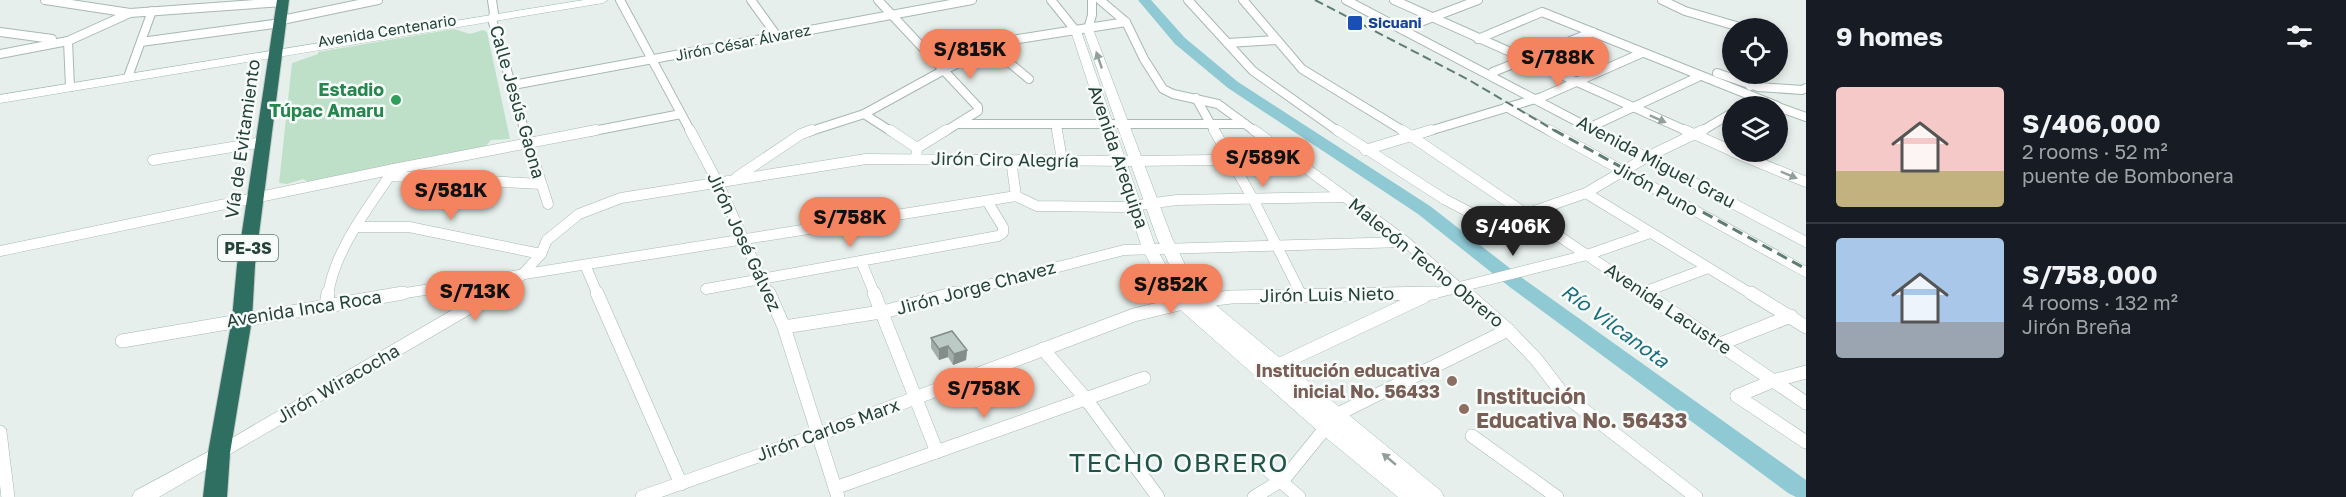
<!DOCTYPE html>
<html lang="en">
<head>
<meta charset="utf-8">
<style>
  body { margin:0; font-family:"Golos Text",sans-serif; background:#20242c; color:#f1f3f6; height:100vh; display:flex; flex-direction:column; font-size:22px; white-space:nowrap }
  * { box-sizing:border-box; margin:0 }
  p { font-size:20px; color:#9ea1a6 }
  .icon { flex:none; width:33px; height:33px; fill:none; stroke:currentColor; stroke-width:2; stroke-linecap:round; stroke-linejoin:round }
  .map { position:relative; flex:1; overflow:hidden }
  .sheet { display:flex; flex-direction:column; background:#171b24; width:540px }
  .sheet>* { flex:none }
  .tools { position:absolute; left:1722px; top:18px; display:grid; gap:12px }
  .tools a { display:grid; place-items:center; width:66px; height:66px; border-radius:50%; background:#171b24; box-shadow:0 3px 9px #0003; font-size:30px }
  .price { position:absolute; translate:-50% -51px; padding:0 14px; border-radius:21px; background:#f4845f; color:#111; font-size:20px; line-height:39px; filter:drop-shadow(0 2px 3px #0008) }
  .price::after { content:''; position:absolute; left:50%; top:36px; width:18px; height:14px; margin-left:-9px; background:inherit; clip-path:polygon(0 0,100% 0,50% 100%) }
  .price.current { background:#222; color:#fff }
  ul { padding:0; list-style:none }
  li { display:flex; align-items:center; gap:18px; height:150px; padding:0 30px }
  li+li { border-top:2px solid #363941 }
  li span { display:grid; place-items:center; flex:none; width:168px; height:120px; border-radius:6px; color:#555 }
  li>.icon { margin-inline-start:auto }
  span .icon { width:72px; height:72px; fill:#fffc; stroke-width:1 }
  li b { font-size:26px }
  h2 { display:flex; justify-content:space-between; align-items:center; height:72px; padding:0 30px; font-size:26px }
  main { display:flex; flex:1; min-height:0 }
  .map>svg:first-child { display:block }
  .green { fill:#bfe0c8 }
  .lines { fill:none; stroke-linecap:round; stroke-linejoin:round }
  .river { fill:#8ec9d4; fill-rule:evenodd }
  .street-far2-casing { stroke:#a8b8b2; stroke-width:10 }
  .street-far1-casing { stroke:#a8b8b2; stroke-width:11 }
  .street-casing { stroke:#a8b8b2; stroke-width:14 }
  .secondary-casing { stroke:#a4bbb3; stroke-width:1 }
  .highway-casing { stroke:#c2cac8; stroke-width:2 }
  .street-far2 { stroke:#fff; stroke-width:8 }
  .street-far1 { stroke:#fff; stroke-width:10 }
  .street { stroke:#fff; stroke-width:13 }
  .secondary { fill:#fff; fill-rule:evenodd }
  .highway { fill:#2f6f62; fill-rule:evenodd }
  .rail-far1 { stroke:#5f7d75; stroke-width:2; stroke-dasharray:9 4.5; stroke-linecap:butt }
  .rail { stroke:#5f7d75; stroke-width:3; stroke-dasharray:11 6; stroke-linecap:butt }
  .wall { fill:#a1aea9 }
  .shaded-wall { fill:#838d89 }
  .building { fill:#bbcac4; stroke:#838d89; stroke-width:1.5 }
  .oneway { fill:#92a09c }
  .transit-dot { fill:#1a4fb4; stroke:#f7fbf9; stroke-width:2 }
  .leisure-dot { fill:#2e9e5b; stroke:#f7fbf9; stroke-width:2 }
  .education-dot { fill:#8d6e63; stroke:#f7fbf9; stroke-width:2 }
  .labels { text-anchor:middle; stroke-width:5; stroke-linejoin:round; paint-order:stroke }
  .far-transit-label { font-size:15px; font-weight:bold; fill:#164399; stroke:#f7fbf9; text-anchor:start }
  .far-street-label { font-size:15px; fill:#24423a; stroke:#f7fbf9 }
  .shield { fill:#f7fbf9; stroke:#637a73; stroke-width:1.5 }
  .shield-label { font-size:16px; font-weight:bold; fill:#24423a }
  .leisure-label { font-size:18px; font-weight:bold; fill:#27864d; stroke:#f7fbf9; text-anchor:end }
  .street-label { font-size:18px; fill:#24423a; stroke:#f7fbf9 }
  .education-label { font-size:18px; font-weight:bold; fill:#785e54; stroke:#f7fbf9; text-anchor:end }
  .water-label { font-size:20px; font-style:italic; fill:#1c6f80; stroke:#f7fbf9 }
  .near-education-label { font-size:21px; font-weight:bold; fill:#785e54; stroke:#f7fbf9; text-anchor:start }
  .near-quarter-label { font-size:26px; letter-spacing:1.5px; fill:#1f5548; stroke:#f7fbf9 }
</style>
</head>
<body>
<main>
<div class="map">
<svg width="1806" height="497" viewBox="0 0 1806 497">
  <rect width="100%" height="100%" fill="#e6efeb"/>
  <path class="green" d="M454 29 470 34 483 30 487 32 510 139 491 140 484 148 308 182 303 179 287 184 279 183 292 63 318 54V52Z"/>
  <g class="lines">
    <path class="river" d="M1138 0H1151L1185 38 1238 82 1430 206 1525 280 1806 480V497H1796L1788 493 1511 288 1418 214 1228 88 1175 44Z"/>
    <g class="street-far2-casing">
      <g id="street-far2">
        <path d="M45 0 130 13 283 2"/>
        <path d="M492 0 494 14 492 19 525 132"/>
        <path d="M620 0 691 132"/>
        <path d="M751 0 777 36"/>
        <path d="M878 0 978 107V111L944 132"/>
        <path d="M1051 0 1076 31"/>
        <path d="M1100 0 1126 22 1144 59 1163 89 1173 94 1218 104 1256 132"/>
        <path d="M1188 0 1253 71 1339 132"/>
        <path d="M1243 0 1302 69 1405 132"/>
        <path d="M1346 0 1597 132"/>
        <path d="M1394 0 1689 132"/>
        <path d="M1662 0 1685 11 1743 28"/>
        <path d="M282 20 378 0"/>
        <path d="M1088 29 1092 15V0"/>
        <path d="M1402 29 1478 0"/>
        <path d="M0 32 52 39"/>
        <path d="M1478 39 1542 12 1777 106"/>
        <path d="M141 42 281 23"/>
        <path d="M1228 43 1277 40"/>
        <path d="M993 49 1029 79"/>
        <path d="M0 54 68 41"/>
        <path d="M1493 72 1593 32"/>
        <path d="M1717 73 1758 87 1802 90 1806 88"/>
        <path d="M128 77 152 11"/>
        <path d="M513 85 972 0"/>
        <path d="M1750 86 1756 74"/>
        <path d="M70 87 68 41 130 13"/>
        <path d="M1196 98 1215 132"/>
        <path d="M1506 107 1551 132"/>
        <path d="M1778 107 1806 117"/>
        <path d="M864 114 892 132"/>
        <path d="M959 124H1245"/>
        <path d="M1056 125 1057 132"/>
        <path d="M1595 125 1698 77"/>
        <path d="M588 132 681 114"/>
        <path d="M808 132 864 114 944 70 1006 41 1126 22"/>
        <path d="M1426 132 1542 97 1642 53"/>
        <path d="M1700 132 1732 113"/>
      </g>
    </g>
    <g class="street-far1-casing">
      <g id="street-far1">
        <path d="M524 130 548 204"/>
        <path d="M690 130 718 183 769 295"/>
        <path d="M890 130 917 148"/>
        <path d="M1057 130 1062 160"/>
        <path d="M1214 130 1253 199 1301 294"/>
        <path d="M1254 130 1406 242 1467 295"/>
        <path d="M1337 130 1444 199 1494 225 1586 193 1647 157 1703 130"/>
        <path d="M1402 130 1646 295"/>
        <path d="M1549 130 1806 272"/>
        <path d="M1594 130 1806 242"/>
        <path d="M1685 130 1732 151"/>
        <path d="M1365 150 1431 130"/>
        <path d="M1733 152 1806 182"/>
        <path d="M916 159 917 148 946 130"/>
        <path d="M153 160 263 142"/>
        <path d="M1011 160 1016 196"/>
        <path d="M389 176 541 184"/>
        <path d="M737 177 801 134 812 130"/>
        <path d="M1586 193 1753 295"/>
        <path d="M1016 196 1037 206 1124 207 1177 200 1345 197"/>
        <path d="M358 227H409L541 254"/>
        <path d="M0 251 394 169 596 130"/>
        <path d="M861 261 875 295"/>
        <path d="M585 265 598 295"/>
        <path d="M706 289 998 236 1003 233V227L987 201"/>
        <path d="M1644 292 1708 268"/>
        <path d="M328 295C335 248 369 208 394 169"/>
        <path d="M393 295 1016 196"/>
        <path d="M492 295 522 275 541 254 547 240 579 214 621 198 866 159 1135 161 1294 159"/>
        <path d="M949 295 1124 250 1405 242"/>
        <path d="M1279 295H1422"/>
        <path d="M1428 295 1587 255 1650 233"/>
      </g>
    </g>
    <g class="street-casing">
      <g id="street">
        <path d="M597 293 681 484"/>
        <path d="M769 293 784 327 838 497"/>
        <path d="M874 293 937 452"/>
        <path d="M1466 293 1508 330 1536 359 1562 393 1696 497"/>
        <path d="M1644 293 1806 403"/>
        <path d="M1751 293 1806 327"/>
        <path d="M326 305 328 293"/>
        <path d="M784 327 887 311 955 293"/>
        <path d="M122 341 403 293"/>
        <path d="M1720 344 1791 316"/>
        <path d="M1043 349 1086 399 1158 497"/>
        <path d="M1274 367 1425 296"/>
        <path d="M1737 396 1806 442"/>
        <path d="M1737 396 1773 381 1806 372"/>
        <path d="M0 432 8 497"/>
        <path d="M1472 436 1557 497"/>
        <path d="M219 453 494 293"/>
        <path d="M1261 464 1299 497"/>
        <path d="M835 488 1144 378"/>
        <path d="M642 497 820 434 1134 315 1183 303 1231 297 1434 293"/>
        <path d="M1254 497 1284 479 1336 415 1508 330"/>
      </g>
    </g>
    <g class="secondary-casing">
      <g id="secondary">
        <path d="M584 0H608L603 3 0 103V95Z"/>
        <path d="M1088 26 1093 29 1172 238 1191 277 1206 297 1441 491 1444 497H1398L1319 432 1177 307 1160 283 1142 248 1071 31 1076 28 1081 31 1156 248 1175 281 1193 303 1175 277 1157 238 1083 29Z"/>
        <path d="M219 446 226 448 228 453 226 458 159 497H132L135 491Z"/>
      </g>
    </g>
    <g class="highway-casing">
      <path id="highway" d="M277 0H289L255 265 252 319 230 453 227 497H203L208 453 232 319 237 265Z"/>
    </g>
    <use href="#street-far2" class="street-far2"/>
    <use href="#street-far1" class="street-far1"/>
    <use href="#street" class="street"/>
    <use href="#secondary" class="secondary"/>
    <use href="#highway" class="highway"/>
    <path class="rail-far1" d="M1315 0 1469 80 1557 132"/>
    <path class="rail" d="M1554 130 1806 269"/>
  </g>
  <path class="wall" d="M931 338 967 350 966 360 953 365 948 357 939 360 931 348Z"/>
  <g class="shaded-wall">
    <path d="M948 346V357L939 360V349Z"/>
    <path d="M967 350 966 360 953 365 954 354Z"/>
  </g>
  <path class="building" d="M952 331 967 350 954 354 948 346 939 349 931 338Z"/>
  <defs><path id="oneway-solid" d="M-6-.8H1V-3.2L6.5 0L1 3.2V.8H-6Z" transform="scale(1.5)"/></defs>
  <g class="oneway">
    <use href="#oneway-solid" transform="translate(1099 60) rotate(-109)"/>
    <use href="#oneway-solid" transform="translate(1658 119) rotate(24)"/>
    <use href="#oneway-solid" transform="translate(1789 175) rotate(23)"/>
    <use href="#oneway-solid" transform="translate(1389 459) rotate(-140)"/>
  </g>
  <rect class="transit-dot" x="1347" y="15" width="16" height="16" rx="3"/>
  <circle class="leisure-dot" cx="396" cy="100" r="6"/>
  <g class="education-dot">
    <circle cx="1452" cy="381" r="6"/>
    <circle cx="1464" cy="409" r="6"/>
  </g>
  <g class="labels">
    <g class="far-transit-label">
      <text x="1368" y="28">Sicuani</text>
    </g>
    <g class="far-street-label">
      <text transform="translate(387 31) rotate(-9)" y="5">Avenida Centenario</text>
      <text transform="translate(743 43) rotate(-11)" y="5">Jirón César Álvarez</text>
    </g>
    <rect class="shield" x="218" y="235" width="60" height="26" rx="4.5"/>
    <g class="shield-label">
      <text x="248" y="254">PE-3S</text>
    </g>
    <g class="leisure-label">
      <text x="384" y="96">Estadio<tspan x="384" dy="21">Túpac Amaru</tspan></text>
    </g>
    <g class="street-label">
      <text transform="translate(517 102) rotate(74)" y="6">Calle Jesús Gaona</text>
      <text transform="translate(243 139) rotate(-82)" y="6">Vía de Evitamiento</text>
      <text transform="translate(1118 157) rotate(71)" y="6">Avenida Arequipa</text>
      <text transform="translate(1005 160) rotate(1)" y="6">Jirón Ciro Alegría</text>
      <text transform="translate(1656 162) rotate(28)" y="6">Avenida Miguel Grau</text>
      <text transform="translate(1656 189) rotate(29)" y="6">Jirón Puno</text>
      <text transform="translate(744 242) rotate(65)" y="6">Jirón José Gálvez</text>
      <text transform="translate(1426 263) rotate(39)" y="6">Malecón Techo Obrero</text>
      <text transform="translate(976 288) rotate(-15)" y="6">Jirón Jorge Chavez</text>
      <text transform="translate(1327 295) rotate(-1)" y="6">Jirón Luis Nieto</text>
      <text transform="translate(304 309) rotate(-9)" y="6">Avenida Inca Roca</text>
      <text transform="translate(1668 309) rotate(34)" y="6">Avenida Lacustre</text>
      <text transform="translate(338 384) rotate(-30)" y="6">Jirón Wiracocha</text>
      <text transform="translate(828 430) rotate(-20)" y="6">Jirón Carlos Marx</text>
    </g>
    <g class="education-label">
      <text x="1440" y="377">Institución educativa<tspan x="1440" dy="21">inicial No. 56433</tspan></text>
    </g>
    <g class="water-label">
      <text transform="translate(1615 326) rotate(36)" y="7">Río Vilcanota</text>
    </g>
    <g class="near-education-label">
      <text x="1476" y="404">Institución<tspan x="1476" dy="24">Educativa No. 56433</tspan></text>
    </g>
    <g class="near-quarter-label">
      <text x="1179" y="472">TECHO OBRERO</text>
    </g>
  </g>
</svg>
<div class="tools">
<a><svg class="icon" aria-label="locate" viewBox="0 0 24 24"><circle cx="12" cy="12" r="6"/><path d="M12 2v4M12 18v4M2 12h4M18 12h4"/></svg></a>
<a><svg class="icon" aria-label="layers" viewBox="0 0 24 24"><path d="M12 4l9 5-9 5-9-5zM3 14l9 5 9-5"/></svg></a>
</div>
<b class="price" style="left:970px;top:80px">S/815K</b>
<b class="price" style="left:1558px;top:88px">S/788K</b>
<b class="price" style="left:1263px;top:188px">S/589K</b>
<b class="price" style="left:451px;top:221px">S/581K</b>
<b class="price" style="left:850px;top:248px">S/758K</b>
<b class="price current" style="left:1513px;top:257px">S/406K</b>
<b class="price" style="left:1171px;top:315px">S/852K</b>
<b class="price" style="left:475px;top:322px">S/713K</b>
<b class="price" style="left:984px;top:419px">S/758K</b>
</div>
<section class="sheet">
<h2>9 homes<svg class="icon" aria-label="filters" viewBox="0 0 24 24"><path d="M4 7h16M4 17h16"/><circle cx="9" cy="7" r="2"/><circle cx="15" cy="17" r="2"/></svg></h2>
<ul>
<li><span style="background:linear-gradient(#f6c9c9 70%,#c2b280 0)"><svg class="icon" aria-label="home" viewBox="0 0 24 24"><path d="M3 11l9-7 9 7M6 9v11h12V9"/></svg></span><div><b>S/406,000</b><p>2 rooms · 52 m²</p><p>puente de Bombonera</p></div></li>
<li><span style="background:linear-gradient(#a9c7e8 70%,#9aa5b1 0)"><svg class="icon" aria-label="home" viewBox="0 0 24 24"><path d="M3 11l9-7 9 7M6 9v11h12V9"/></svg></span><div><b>S/758,000</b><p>4 rooms · 132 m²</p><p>Jirón Breña</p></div></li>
</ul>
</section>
</main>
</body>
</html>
